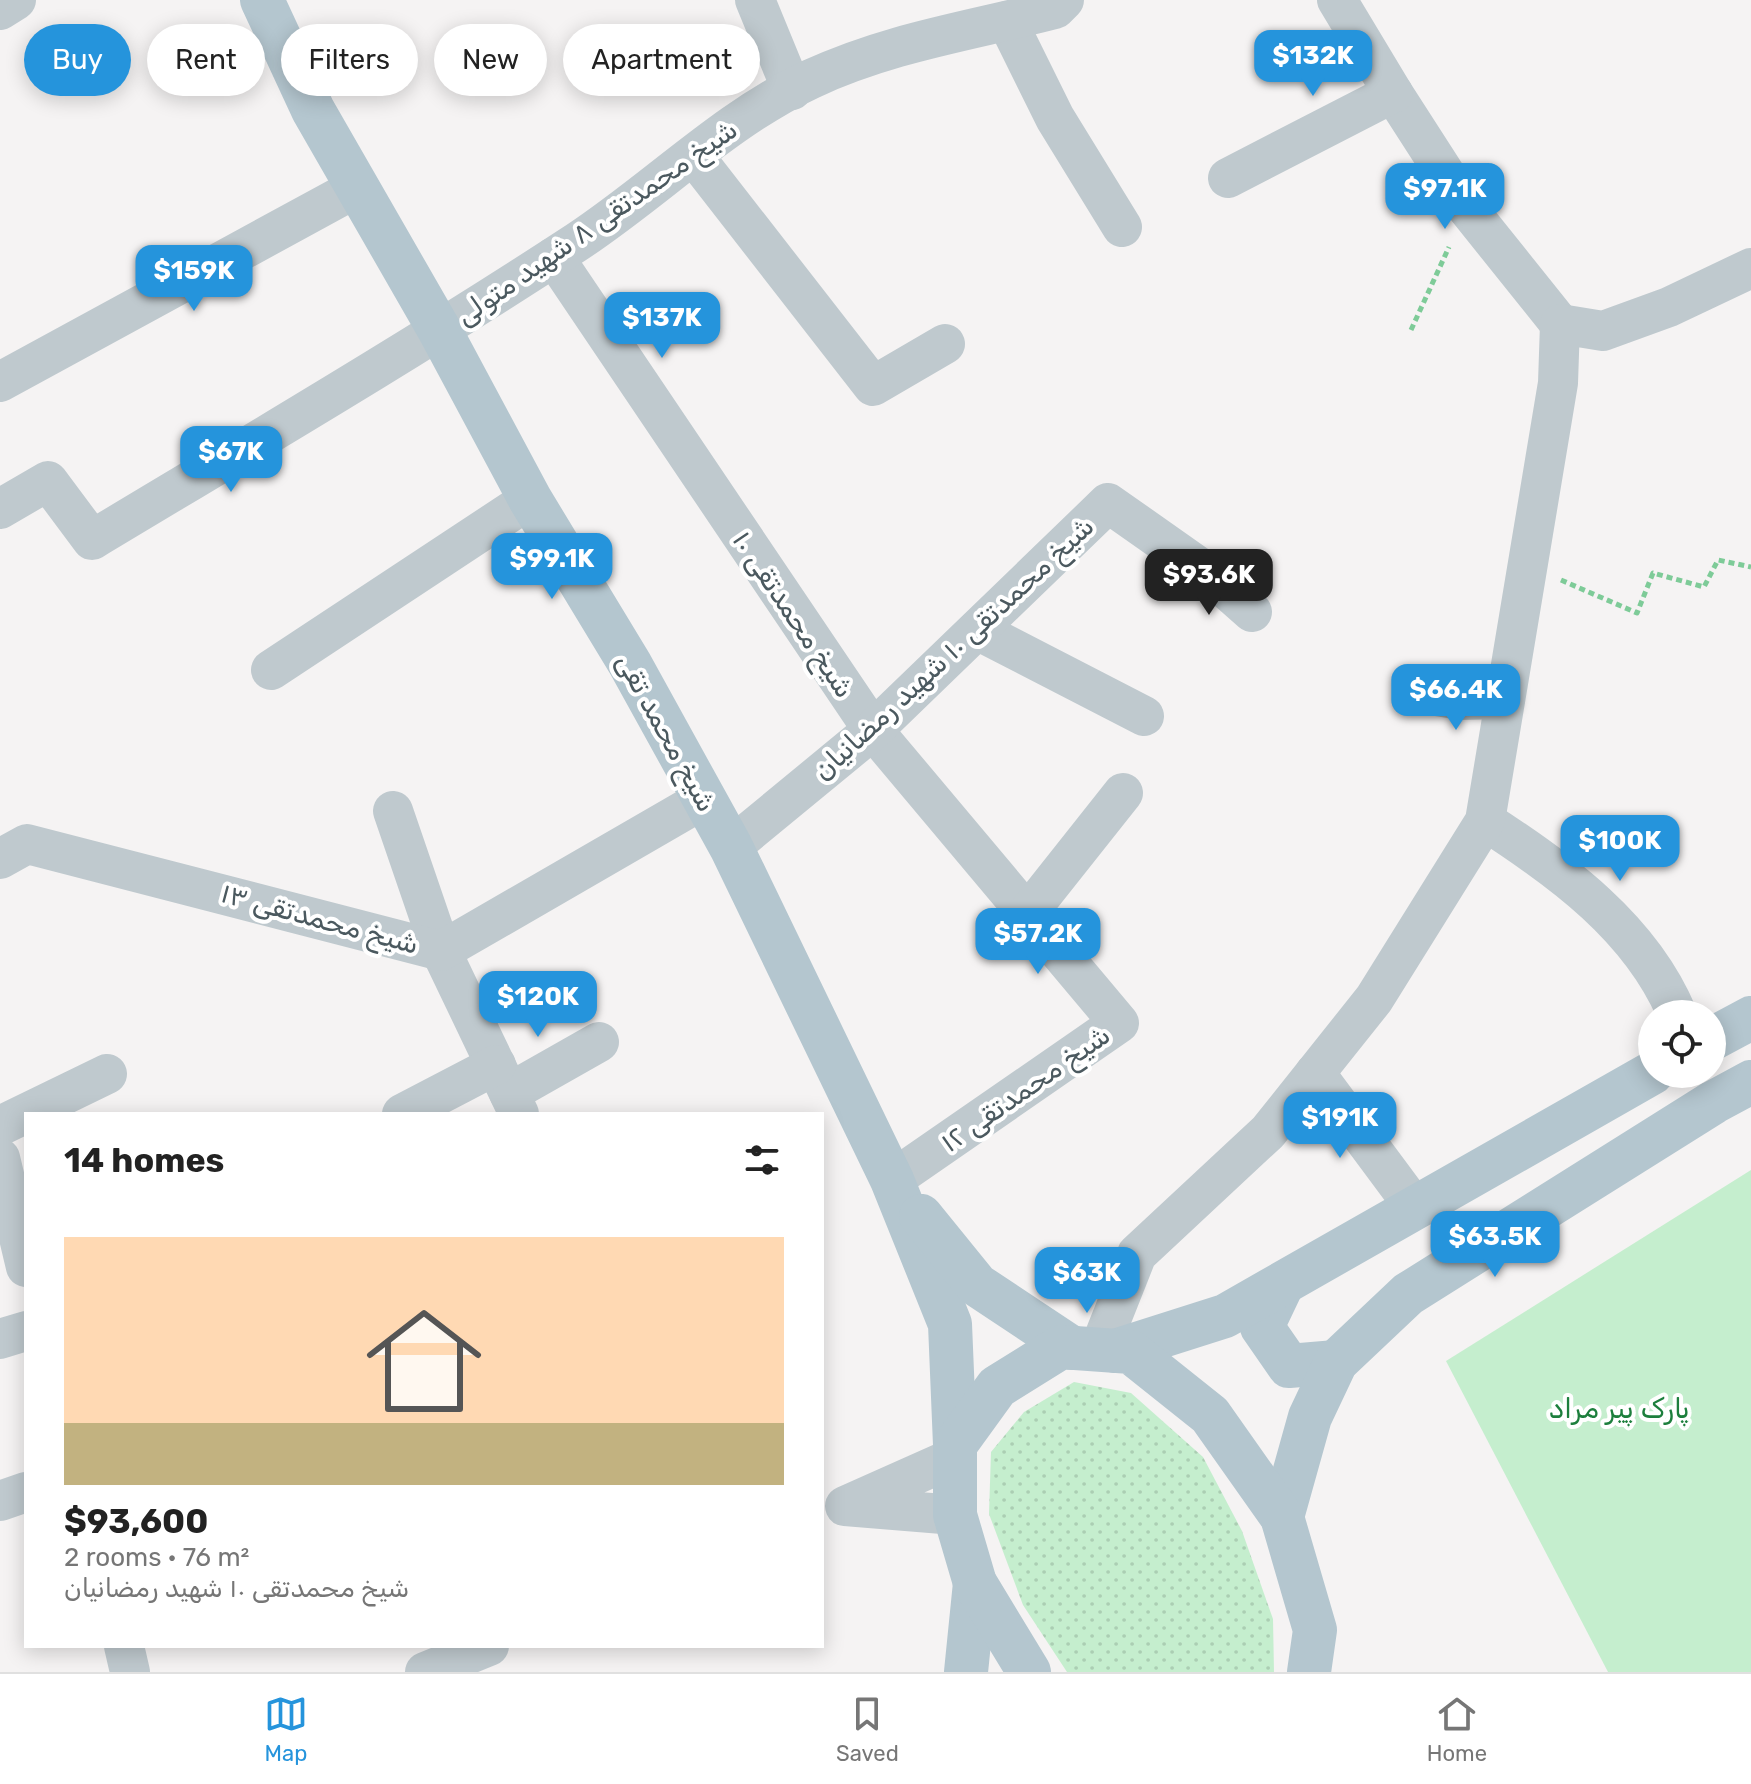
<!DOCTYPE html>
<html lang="en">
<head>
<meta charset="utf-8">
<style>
  body { margin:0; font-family:Rubik,"Noto Sans Arabic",sans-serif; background:#f6f6f6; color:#222; height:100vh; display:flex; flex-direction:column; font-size:30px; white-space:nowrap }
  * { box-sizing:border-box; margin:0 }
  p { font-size:26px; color:#767676 }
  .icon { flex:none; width:44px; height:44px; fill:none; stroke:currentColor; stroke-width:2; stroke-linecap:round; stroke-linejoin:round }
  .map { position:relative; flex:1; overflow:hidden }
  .details { position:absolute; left:24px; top:1112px; width:800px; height:536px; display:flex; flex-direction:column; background:#fff; border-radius:0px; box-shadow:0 4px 20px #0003 }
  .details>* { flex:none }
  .hud { position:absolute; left:24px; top:24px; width:800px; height:72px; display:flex; gap:16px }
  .controls { position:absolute; left:1638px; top:1000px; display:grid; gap:16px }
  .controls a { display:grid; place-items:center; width:88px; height:88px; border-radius:50%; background:#fff; box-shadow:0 4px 20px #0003; font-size:40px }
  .price { position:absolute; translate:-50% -68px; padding:0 18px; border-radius:16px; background:#2594dc; color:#fff; font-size:26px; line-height:52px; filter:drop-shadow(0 2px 4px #0008) }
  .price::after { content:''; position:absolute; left:50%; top:48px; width:24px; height:18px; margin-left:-12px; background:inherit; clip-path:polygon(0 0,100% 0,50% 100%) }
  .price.current { background:#222; color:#fff }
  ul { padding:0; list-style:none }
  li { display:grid; align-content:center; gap:16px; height:424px; padding:0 40px }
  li+li { border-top:2px solid #e0e0e0 }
  li span { display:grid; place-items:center; height:248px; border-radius:0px; color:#555 }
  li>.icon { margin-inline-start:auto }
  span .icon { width:144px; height:144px; fill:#fffc; stroke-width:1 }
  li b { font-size:34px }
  h2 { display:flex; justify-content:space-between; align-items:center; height:96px; padding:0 40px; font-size:34px }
  .tag { padding:0 28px; border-radius:36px; background:#fff; box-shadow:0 4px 20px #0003; font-size:28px; line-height:72px }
  .tag.current { background:#2594dc; color:#fff }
  .dock { display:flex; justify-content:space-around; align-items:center; height:112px; border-top:2px solid #e0e0e0; background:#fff; font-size:22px; color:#767676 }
  .dock a { display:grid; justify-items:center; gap:4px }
  .dock .current { color:#2594dc }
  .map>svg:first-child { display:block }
  .grass { fill:url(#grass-dots) }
  .park { fill:#c5eece }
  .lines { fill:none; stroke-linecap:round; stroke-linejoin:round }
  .path { stroke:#7ecb98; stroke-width:5; stroke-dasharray:6 4; stroke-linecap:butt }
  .minor { stroke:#bfc9ce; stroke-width:40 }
  .major { stroke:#b4c6cf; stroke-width:44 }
  .labels { text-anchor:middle; stroke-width:8; stroke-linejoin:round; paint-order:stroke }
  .street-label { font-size:28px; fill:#4b595f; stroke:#fff }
  .park-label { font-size:28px; fill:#1d7f3d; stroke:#fff }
</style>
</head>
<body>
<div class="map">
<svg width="1751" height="1672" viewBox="0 0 1751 1672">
  <defs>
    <pattern id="grass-dots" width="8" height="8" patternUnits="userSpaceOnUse" patternTransform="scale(2)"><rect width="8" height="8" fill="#c5eece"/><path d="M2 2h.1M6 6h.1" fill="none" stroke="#abceb3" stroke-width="1.8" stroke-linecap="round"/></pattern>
  </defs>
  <rect width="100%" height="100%" fill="#f5f3f3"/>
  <path class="grass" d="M1074 1382 1131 1393 1203 1457 1242 1531 1273 1619 1274 1672H1067L1023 1605 989 1514 991 1452 1024 1412Z"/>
  <path class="park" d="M1751 1170V1672H1608L1446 1361Z"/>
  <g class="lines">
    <g class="path">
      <path d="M1411 330 1449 247"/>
      <path d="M1561 580 1637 613 1653 573 1704 587 1718 560 1751 567"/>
    </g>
    <g class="minor">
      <path d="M755 0 792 90"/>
      <path d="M0 10 16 0"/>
      <path d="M1007 21 1055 118 1122 227"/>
      <path d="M1393 93 1467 208 1560 324"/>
      <path d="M694 156 873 386 945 344"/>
      <path d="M1228 178 1393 93 1337 0"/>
      <path d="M554 257 873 730 1119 1023 892 1180"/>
      <path d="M0 382 358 187"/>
      <path d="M0 509 48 481 92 540C255 442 418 346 577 242 656 190 725 119 811 79 891 42 970 31 1055 9L1064 0"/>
      <path d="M977 630 1144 716"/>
      <path d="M271 670 530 499"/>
      <path d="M1412 692 1461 700 1505 699"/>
      <path d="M393 811 441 951 519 1114"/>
      <path d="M1485 821C1561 870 1641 928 1677 1014"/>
      <path d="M731 847 873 730 1108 503 1209 574 1252 612"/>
      <path d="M0 859 27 844 441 951 704 799"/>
      <path d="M1027 914 1123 793"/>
      <path d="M1315 1073 1416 1209"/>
      <path d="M509 1093 599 1042"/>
      <path d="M402 1114 496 1065"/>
      <path d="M0 1126 107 1074"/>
      <path d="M0 1158 26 1267"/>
      <path d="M0 1339 26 1331"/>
      <path d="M1099 1350 1137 1254 1268 1132 1374 999 1485 821 1558 383 1560 324 1603 331 1669 307 1751 268"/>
      <path d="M955 1457 845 1506 955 1515"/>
      <path d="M0 1501 26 1492"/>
      <path d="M124 1646 130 1672"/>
      <path d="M425 1672 489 1646"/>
    </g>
    <g class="major">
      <path d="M262 0 313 110 440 331 530 499 630 664 731 847 892 1180 950 1324 955 1445"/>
      <path d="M1712 1039 1751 1018"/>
      <path d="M921 1216 977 1285 1072 1348"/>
      <path d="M1282 1285 1262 1327 1289 1366 1336 1362"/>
      <path d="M1115 1351 1225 1316 1652 1073"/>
      <path d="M1282 1517 1310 1417 1336 1362 1408 1294 1714 1102 1751 1082"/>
      <path d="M966 1672 975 1583"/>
      <path d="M1029 1672 975 1583 955 1515V1445L997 1387 1061 1347 1131 1352 1210 1415 1282 1517 1315 1630 1309 1672"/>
    </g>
  </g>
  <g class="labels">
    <g class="street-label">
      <text transform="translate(596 222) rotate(-35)" y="10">شیخ محمدتقی ۸ شهید متولی</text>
      <text transform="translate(794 614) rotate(56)" y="10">شیخ محمدتقی ۱۰</text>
      <text transform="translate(953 648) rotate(-43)" y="10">شیخ محمدتقی ۱۰ شهید رمضانیان</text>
      <text transform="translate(667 732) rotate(61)" y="10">شیخ محمد تقی</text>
      <text transform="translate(320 918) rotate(15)" y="10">شیخ محمدتقی ۱۳</text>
      <text transform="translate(1025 1088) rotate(-35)" y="10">شیخ محمدتقی ۱۲</text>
    </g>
    <g class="park-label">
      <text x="1619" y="1418">پارک پیر مراد</text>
    </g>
  </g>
</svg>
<div class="controls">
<a><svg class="icon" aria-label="locate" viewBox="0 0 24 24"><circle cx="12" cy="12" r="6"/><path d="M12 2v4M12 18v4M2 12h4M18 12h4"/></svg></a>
</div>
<b class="price" style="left:1313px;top:98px">$132K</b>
<b class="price" style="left:1445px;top:231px">$97.1K</b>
<b class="price" style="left:194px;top:313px">$159K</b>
<b class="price" style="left:662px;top:360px">$137K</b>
<b class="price" style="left:231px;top:494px">$67K</b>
<b class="price" style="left:552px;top:601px">$99.1K</b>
<b class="price current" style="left:1209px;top:617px">$93.6K</b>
<b class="price" style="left:1456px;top:732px">$66.4K</b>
<b class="price" style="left:1620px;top:883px">$100K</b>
<b class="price" style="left:1038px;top:976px">$57.2K</b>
<b class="price" style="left:538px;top:1039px">$120K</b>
<b class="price" style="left:1340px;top:1160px">$191K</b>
<b class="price" style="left:1495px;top:1279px">$63.5K</b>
<b class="price" style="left:1087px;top:1315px">$63K</b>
<div class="hud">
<a class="tag current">Buy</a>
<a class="tag">Rent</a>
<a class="tag">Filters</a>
<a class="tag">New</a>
<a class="tag">Apartment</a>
</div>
<section class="details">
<h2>14 homes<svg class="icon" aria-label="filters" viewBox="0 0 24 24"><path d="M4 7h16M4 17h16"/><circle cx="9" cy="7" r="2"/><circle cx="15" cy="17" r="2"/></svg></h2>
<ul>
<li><span style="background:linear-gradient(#ffd9b3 75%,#c2b280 0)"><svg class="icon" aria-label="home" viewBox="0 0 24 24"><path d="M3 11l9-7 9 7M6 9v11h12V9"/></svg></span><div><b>$93,600</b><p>2 rooms · 76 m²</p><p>شیخ محمدتقی ۱۰ شهید رمضانیان</p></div></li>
</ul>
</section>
</div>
<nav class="dock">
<a class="current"><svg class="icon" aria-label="map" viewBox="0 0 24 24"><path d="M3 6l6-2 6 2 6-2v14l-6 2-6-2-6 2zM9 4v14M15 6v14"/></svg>Map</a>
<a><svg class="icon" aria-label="saved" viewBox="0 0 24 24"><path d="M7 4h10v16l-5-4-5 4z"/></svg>Saved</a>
<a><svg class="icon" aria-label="home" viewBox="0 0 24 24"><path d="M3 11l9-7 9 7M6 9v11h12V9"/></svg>Home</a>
</nav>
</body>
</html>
